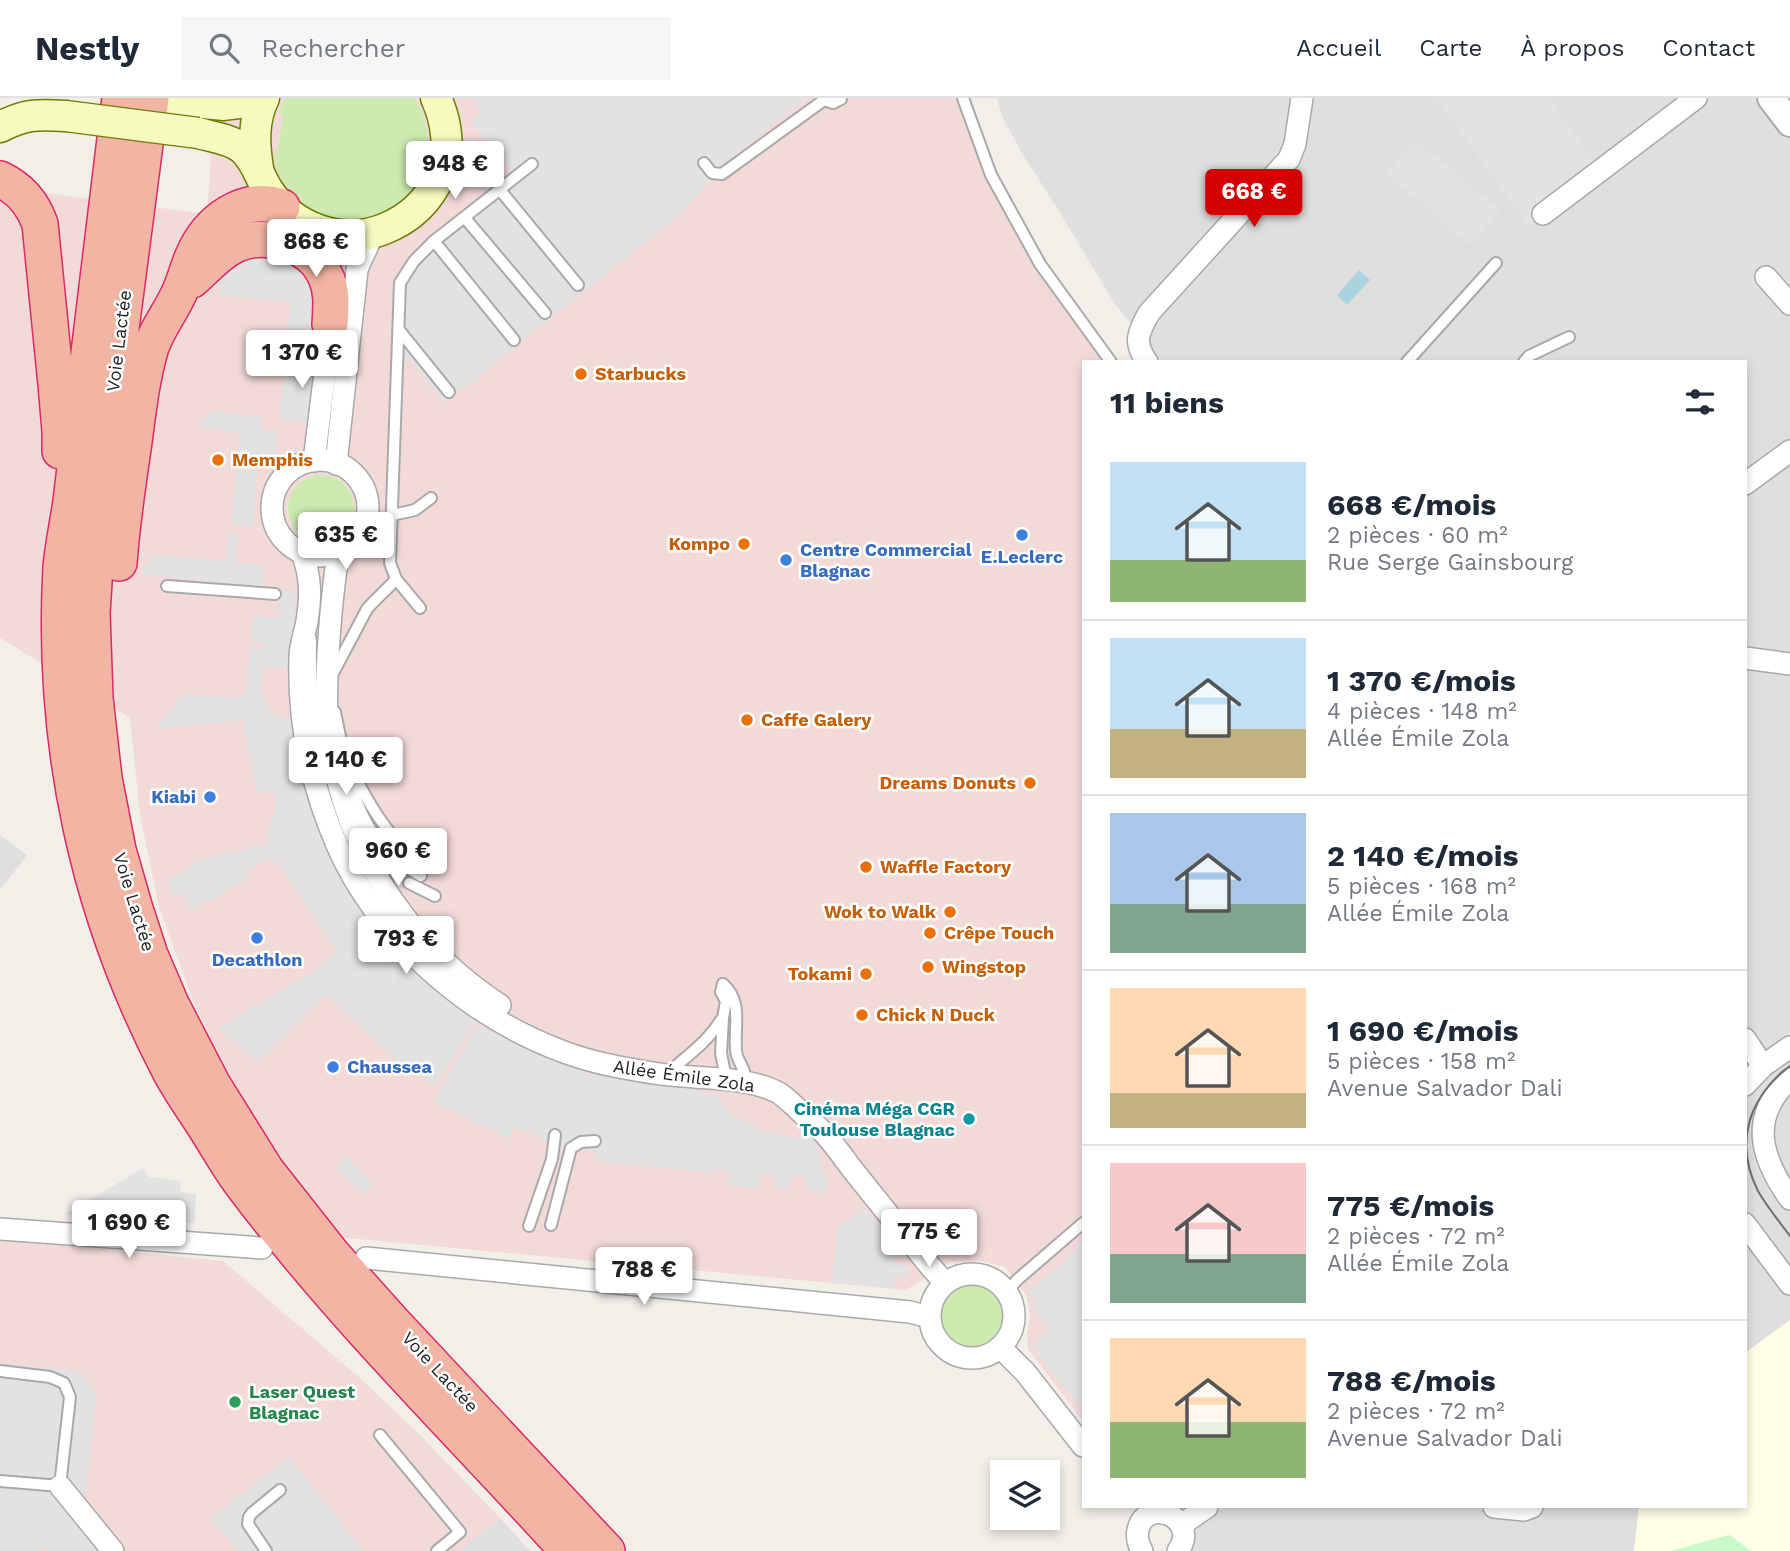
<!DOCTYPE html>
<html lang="fr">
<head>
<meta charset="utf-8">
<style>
  body { margin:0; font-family:"Work Sans",sans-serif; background:#f6f6f7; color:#1f2937; height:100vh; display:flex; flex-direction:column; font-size:26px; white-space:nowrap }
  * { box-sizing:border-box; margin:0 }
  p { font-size:23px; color:#747a83 }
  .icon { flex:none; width:38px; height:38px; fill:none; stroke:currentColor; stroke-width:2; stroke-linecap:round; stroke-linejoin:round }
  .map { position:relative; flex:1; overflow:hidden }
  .panel { position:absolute; left:1082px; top:262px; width:665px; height:1148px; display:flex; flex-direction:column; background:#fff; border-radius:0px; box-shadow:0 4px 10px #0003 }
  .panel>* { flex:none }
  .buttons { position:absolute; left:990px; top:1362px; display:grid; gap:14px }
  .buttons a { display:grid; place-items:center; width:70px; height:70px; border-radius:0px; background:#fff; box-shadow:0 4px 10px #0003; font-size:35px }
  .price { position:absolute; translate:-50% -60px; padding:0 16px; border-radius:7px; background:#fff; color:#222; font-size:23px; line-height:46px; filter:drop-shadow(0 2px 4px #0008) }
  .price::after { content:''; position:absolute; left:50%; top:42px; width:21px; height:16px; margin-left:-10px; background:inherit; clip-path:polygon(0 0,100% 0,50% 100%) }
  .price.selected { background:#d40000; color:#fff }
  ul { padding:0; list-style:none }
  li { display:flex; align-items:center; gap:21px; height:175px; padding:0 28px }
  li+li { border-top:2px solid #e0e1e3 }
  li span { display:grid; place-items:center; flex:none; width:196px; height:140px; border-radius:0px; color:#555 }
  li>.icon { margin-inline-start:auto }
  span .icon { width:84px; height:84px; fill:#fffc; stroke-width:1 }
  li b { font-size:30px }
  h2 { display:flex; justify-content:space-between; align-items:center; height:84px; padding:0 28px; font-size:30px }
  header { display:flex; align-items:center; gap:42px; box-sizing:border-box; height:98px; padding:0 35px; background:#fff; border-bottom:2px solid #e0e1e3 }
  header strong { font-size:33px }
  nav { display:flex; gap:38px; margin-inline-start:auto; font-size:24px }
  .search { width:490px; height:63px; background:#f6f6f7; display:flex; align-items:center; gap:18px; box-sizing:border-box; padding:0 24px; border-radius:0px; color:#747a83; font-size:26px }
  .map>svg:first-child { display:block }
  .residential { fill:#e0dfdf }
  .commercial { fill:#f2dad9 }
  .education { fill:#ffffe5 }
  .grass { fill:#cdebb0 }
  .park { fill:#c8facc }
  .parking { fill:#e2e2e2 }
  .water { fill:#aad3df }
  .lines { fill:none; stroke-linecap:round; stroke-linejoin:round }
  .service-casing { stroke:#a9a9a9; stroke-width:14 }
  .minor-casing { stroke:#a9a9a9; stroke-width:24 }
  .tertiary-casing { stroke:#a9a9a9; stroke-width:30 }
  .secondary-casing { stroke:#707d05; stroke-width:33 }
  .trunk-casing { stroke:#dc2a67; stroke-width:38 }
  .service { stroke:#fff; stroke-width:10 }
  .minor { stroke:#fff; stroke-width:21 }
  .tertiary { stroke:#fff; stroke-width:26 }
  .secondary { stroke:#f7fabf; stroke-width:30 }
  .trunk { stroke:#f2b4a3; stroke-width:35 }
  .tram { stroke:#707070; stroke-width:2 }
  .secondary-bridge-casing { stroke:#707d05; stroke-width:33; stroke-linecap:butt }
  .secondary-bridge { stroke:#f7fabf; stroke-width:30 }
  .food-dot { fill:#e8710a; stroke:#fff; stroke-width:2.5 }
  .shop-dot { fill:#3f7fe0; stroke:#fff; stroke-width:2.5 }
  .culture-dot { fill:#0f9aa8; stroke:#fff; stroke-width:2.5 }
  .leisure-dot { fill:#2e9e5b; stroke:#fff; stroke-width:2.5 }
  .labels { text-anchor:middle; stroke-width:5; stroke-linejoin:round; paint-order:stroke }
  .street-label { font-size:18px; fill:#222; stroke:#fff }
  .food-label { font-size:18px; font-weight:bold; fill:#c56008; stroke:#fff; text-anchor:start }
  .shop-label { font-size:18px; font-weight:bold; fill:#366cbe; stroke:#fff; text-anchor:start }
  .culture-label { font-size:18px; font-weight:bold; fill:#0d838f; stroke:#fff; text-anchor:end }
  .leisure-label { font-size:18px; font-weight:bold; fill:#27864d; stroke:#fff; text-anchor:start }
</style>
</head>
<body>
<header>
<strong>Nestly</strong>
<div class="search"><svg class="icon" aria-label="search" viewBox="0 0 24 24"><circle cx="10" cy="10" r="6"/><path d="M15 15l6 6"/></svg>Rechercher</div>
<nav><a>Accueil</a><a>Carte</a><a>À propos</a><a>Contact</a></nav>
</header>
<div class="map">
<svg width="1790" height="1453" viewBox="0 0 1790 1453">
  <rect width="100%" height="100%" fill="#f2efe9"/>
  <g class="residential">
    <path d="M997 0H1790V1453H1185L1197 1431 1204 1422 1223 1409H1745V264H1147L1138 234 1114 205 1059 113 1021 54 1002 18Z"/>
    <path d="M0 737 27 757 0 792Z"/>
    <path d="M500 1420 530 1453H459Z"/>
  </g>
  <g class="commercial">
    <path d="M215 0H963L991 77 1040 166 1111 264H1083V1323L1028 1251 1027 1236 1030 1219 1026 1197 1005 1169 982 1163 950 1164 906 1192 336 1139 287 1080 251 1020 195 908 159 809 140 717 130 620 0 540V89L207 116Z"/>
    <path d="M0 1141 223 1163 360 1280 419 1336 500 1420 459 1453H0Z"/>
  </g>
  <path class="education" d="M1790 1222V1453H1751L1729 1437 1671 1453H1634L1639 1409H1745V1255Z"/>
  <g class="grass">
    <path d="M286 0H414C425 15 430 37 427 56 415 123 332 146 289 92 281 82 275 70 274 58 281 48 280 31 283 17L278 15Z"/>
    <circle cx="321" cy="410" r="33"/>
    <circle cx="972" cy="1219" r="31"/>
  </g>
  <path class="park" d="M1729 1437 1751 1453H1671Z"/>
  <g class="parking">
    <path d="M472 0H805L720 69 681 116 445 305 391 240 393 192 396 178 410 156 511 72 470 23 480 13Z"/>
    <path d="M1436 0H1548L1601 71 1528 128Z"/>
    <path d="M1416 42 1501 113 1470 147 1386 75Z"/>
    <path d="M274 160 295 169 310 187 316 201 318 223 308 324 279 321 291 204 219 197V183L233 169 251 161Z"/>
    <path d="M214 313 261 319V331L277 333 274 367 258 366 253 429 231 427 240 335 200 330V324Z"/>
    <path d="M230 434 237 435 235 464 264 467V489L145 477 141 473 154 457 226 463Z"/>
    <path d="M281 491 296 493 290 571 262 568 261 591 267 607 277 619H289L298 662 318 729 372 827 410 870 449 904 475 923 435 987 406 971 325 896 257 964 218 930 326 865V863L337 853 330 845 277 763 273 765 269 760 246 772 250 779 191 813 182 795 172 798 167 780 184 775 196 763 269 745 266 728 272 726 276 705 272 691 257 695 242 622 156 631 183 596 241 600 247 590 250 550H263V545L251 544 253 518 279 520Z"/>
    <path d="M478 927 529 952 586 975 691 990 719 998 734 1019 761 1032 796 1040 813 1039 827 1083 826 1094 805 1092 806 1078H791L789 1090 774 1089 775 1077 761 1075 759 1089 728 1087 727 1072 715 1071 714 1075 595 1063 596 1053 564 1050 514 1028 509 1040 433 1004Z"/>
    <path d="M346 1059 373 1086 363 1096 336 1069Z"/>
    <path d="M143 1070 149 1079 180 1083 181 1094 196 1096 195 1125 64 1117Z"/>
    <path d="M864 1109 900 1157 892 1165 909 1168 907 1180 893 1179 895 1190 832 1185 837 1131Z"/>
    <path d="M1083 1144V1313L1031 1248 1050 1231 1031 1208 1036 1203 1028 1194 1067 1161 1078 1147Z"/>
    <path d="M0 1265 78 1273 93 1288 96 1300 86 1392 66 1413 99 1453H50L46 1448 40 1453H0Z"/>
    <path d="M289 1359 364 1453H237L211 1420Z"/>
  </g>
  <path class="water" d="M1359 172 1370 182 1347 207 1337 197Z"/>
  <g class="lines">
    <g class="service-casing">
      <g id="service">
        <path d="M963 0 991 77 1040 166 1111 264"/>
        <path d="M704 65 712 75 722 76 824 2 833 5 841 1V0"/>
        <path d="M500 92 578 187"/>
        <path d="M465 120 545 215"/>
        <path d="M434 143 514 242"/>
        <path d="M399 232 449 294"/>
        <path d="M1407 264 1496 165"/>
        <path d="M1524 264 1529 258 1569 239"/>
        <path d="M392 417 415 412 431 400"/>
        <path d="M167 488 275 496"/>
        <path d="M420 510 396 481 390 465 400 185 414 163 434 143 532 66"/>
        <path d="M311 541C310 589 313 635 327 681"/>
        <path d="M331 579 367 511C376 500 387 492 396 481"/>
        <path d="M335 614C349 679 355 744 421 778"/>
        <path d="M351 670C364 697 383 732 406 751"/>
        <path d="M409 785 435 798"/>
        <path d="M723 886 721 894 726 903 723 920 721 955 726 981"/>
        <path d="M723 886C743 903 734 928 736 952 736 959 741 966 744 973"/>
        <path d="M677 967C694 953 709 941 721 922"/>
        <path d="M551 1127 571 1050 581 1044 595 1043"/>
        <path d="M529 1128 552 1061 555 1037"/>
        <path d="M1007 1194 1017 1182 1083 1125"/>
        <path d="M0 1273 50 1279 64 1285 70 1299 60 1388 0 1383"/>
        <path d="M380 1337 460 1434 437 1453"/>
        <path d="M266 1453 248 1426 249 1419 252 1415 280 1392"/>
      </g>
    </g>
    <g class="minor-casing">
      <g id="minor">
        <path d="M1543 116 1696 0"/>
        <path d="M1766 179 1790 206"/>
        <path d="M1147 264C1133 244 1138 235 1149 215L1289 61 1295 46 1302 0"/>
        <circle cx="320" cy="410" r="48"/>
        <path d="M314 363 332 217"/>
        <path d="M336 366 357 172C361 159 369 149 372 136"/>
        <path d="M1745 386 1790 353"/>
        <path d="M302 455C311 478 311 499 307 523 305 535 300 547 300 559 298 624 311 687 337 747 378 841 469 919 564 954 593 965 623 970 653 975 693 982 743 976 779 995 788 1001 795 1009 803 1016 810 1022 817 1028 823 1034 835 1047 845 1062 856 1076 881 1107 905 1137 930 1168L945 1185"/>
        <path d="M338 455C330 513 325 572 327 631 328 643 332 655 334 667 354 765 417 853 500 907"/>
        <path d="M1745 560 1790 566"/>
        <path d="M1745 941 1763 968"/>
        <path d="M1790 981C1748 1019 1761 1060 1790 1101"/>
        <path d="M1745 987 1763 968 1790 949"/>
        <path d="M1745 1126 1790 1186"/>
        <path d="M0 1131 262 1150"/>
        <path d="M366 1160 910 1214 929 1219"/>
        <circle cx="972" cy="1218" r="42"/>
        <path d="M1000 1249 1025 1274 1083 1348"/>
        <path d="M60 1388 113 1453"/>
        <path d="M1494 1409 1524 1412 1532 1409"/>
        <path d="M1181 1427 1207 1409"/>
        <path d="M1142 1453C1138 1446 1136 1440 1138 1432 1146 1397 1201 1420 1178 1453"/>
      </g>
    </g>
    <g class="tertiary-casing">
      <path id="tertiary" d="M1771 0 1790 25"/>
    </g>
    <g class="secondary-casing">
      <g id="secondary">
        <path d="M155 0 224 7 262 2"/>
        <path d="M0 29C25 16 38 16 66 18"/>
        <path d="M198 35C212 39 231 41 243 51 256 63 259 78 268 92 292 130 342 148 384 131 409 121 429 103 440 77 451 53 447 24 436 0"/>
        <path d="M258 70C254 45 253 23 264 0"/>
      </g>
    </g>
    <g class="trunk-casing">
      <g id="trunk">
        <path d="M120 0 71 403C68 425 63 447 61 469 51 647 88 818 171 975 182 995 195 1013 207 1032 219 1051 230 1071 244 1089 341 1218 459 1333 568 1453"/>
        <path d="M151 0 100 392 92 515 95 600 104 680 118 752 135 811 150 857 171 906 213 987 266 1072 333 1157 392 1223 607 1453"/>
        <path d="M0 81C19 90 33 106 40 126L56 286 60 333V353"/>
        <path d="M192 182C206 170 218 155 235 147 265 133 311 146 325 177 333 193 331 209 330 226"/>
        <path d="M119 465C122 424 128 384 134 344 138 313 142 279 151 249 158 229 172 212 180 193 185 182 188 169 193 158 208 123 243 96 282 109"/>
      </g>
    </g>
    <use href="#service" class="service"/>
    <use href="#minor" class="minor"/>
    <use href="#tertiary" class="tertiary"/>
    <use href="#secondary" class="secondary"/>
    <use href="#trunk" class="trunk"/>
    <path class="tram" d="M1790 968C1748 1000 1734 1045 1758 1093 1767 1109 1779 1123 1790 1138"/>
    <g class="secondary-bridge-casing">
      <path id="secondary-bridge" d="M66 18 198 35"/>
    </g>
    <use href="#secondary-bridge" class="secondary-bridge"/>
  </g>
  <g class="food-dot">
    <circle cx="581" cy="276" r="7"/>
    <circle cx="218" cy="362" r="7"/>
    <circle cx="744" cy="446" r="7"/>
    <circle cx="747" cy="622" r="7"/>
    <circle cx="1030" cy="685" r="7"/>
    <circle cx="866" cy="769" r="7"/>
    <circle cx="950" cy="814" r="7"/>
    <circle cx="930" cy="835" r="7"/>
    <circle cx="928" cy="869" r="7"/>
    <circle cx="866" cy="876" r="7"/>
    <circle cx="862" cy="917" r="7"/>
  </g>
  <g class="shop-dot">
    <circle cx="1022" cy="437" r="7"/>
    <circle cx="786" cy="462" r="7"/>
    <circle cx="210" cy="699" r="7"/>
    <circle cx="257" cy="840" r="7"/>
    <circle cx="333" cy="969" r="7"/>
  </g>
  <circle class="culture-dot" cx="969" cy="1021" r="7"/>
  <circle class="leisure-dot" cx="235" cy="1304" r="7"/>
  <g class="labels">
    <g class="street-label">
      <text transform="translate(119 243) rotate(-83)" y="6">Voie Lactée</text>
      <text transform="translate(134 804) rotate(73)" y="6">Voie Lactée</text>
      <text transform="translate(684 978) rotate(8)" y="6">Allée Émile Zola</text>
      <text transform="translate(440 1274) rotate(47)" y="6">Voie Lactée</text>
    </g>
    <g class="food-label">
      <text x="595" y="282">Starbucks</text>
      <text x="232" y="368">Memphis</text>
      <text x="730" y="452" text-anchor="end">Kompo</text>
      <text x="761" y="628">Caffe Galery</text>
      <text x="1016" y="691" text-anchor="end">Dreams Donuts</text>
      <text x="880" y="775">Waffle Factory</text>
      <text x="936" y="820" text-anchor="end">Wok to Walk</text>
      <text x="944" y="841">Crêpe Touch</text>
      <text x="942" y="875">Wingstop</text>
      <text x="852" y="882" text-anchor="end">Tokami</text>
      <text x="876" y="923">Chick N Duck</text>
    </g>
    <g class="shop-label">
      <text x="800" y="458">Centre Commercial<tspan x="800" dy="21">Blagnac</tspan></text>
      <text x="1022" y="465" text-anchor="middle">E.Leclerc</text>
      <text x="196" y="705" text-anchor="end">Kiabi</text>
      <text x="257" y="868" text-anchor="middle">Decathlon</text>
      <text x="347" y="975">Chaussea</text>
    </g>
    <g class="culture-label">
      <text x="955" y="1017">Cinéma Méga CGR<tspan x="955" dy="21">Toulouse Blagnac</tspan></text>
    </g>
    <g class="leisure-label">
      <text x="249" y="1300">Laser Quest<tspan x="249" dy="21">Blagnac</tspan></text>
    </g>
  </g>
</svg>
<div class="buttons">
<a><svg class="icon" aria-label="layers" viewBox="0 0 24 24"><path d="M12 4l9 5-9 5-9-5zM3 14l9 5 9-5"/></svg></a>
</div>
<b class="price" style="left:455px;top:103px">948 €</b>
<b class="price selected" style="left:1254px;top:131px">668 €</b>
<b class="price" style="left:316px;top:181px">868 €</b>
<b class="price" style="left:302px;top:292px">1 370 €</b>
<b class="price" style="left:346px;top:474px">635 €</b>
<b class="price" style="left:346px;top:699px">2 140 €</b>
<b class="price" style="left:398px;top:790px">960 €</b>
<b class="price" style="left:406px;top:878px">793 €</b>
<b class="price" style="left:129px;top:1162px">1 690 €</b>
<b class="price" style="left:929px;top:1171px">775 €</b>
<b class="price" style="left:644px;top:1209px">788 €</b>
<section class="panel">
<h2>11 biens<svg class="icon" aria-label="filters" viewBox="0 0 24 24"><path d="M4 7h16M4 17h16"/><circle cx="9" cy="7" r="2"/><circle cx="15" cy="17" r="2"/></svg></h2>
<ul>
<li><span style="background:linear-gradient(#bfe0f5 70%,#8fb573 0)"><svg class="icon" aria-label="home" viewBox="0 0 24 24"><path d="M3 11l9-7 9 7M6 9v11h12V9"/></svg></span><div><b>668 €/mois</b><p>2 pièces · 60 m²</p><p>Rue Serge Gainsbourg</p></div></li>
<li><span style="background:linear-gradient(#bfe0f5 65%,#c2b280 0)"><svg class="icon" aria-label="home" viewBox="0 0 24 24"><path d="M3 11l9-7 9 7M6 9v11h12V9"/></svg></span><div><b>1 370 €/mois</b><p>4 pièces · 148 m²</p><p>Allée Émile Zola</p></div></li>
<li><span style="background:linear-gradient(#a9c7e8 65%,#7fa58c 0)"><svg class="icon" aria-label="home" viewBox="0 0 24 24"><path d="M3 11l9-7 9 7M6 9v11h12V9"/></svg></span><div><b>2 140 €/mois</b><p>5 pièces · 168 m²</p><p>Allée Émile Zola</p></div></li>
<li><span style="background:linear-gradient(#ffd9b3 75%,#c2b280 0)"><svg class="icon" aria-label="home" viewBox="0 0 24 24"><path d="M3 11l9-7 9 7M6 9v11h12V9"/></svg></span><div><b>1 690 €/mois</b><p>5 pièces · 158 m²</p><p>Avenue Salvador Dali</p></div></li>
<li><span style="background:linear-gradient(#f6c9c9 65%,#7fa58c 0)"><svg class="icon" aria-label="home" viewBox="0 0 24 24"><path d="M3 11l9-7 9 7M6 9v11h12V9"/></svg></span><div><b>775 €/mois</b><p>2 pièces · 72 m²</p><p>Allée Émile Zola</p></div></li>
<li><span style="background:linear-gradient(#ffd9b3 60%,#8fb573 0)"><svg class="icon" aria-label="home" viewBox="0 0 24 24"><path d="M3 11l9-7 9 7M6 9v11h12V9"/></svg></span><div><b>788 €/mois</b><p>2 pièces · 72 m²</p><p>Avenue Salvador Dali</p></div></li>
</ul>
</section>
</div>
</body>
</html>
